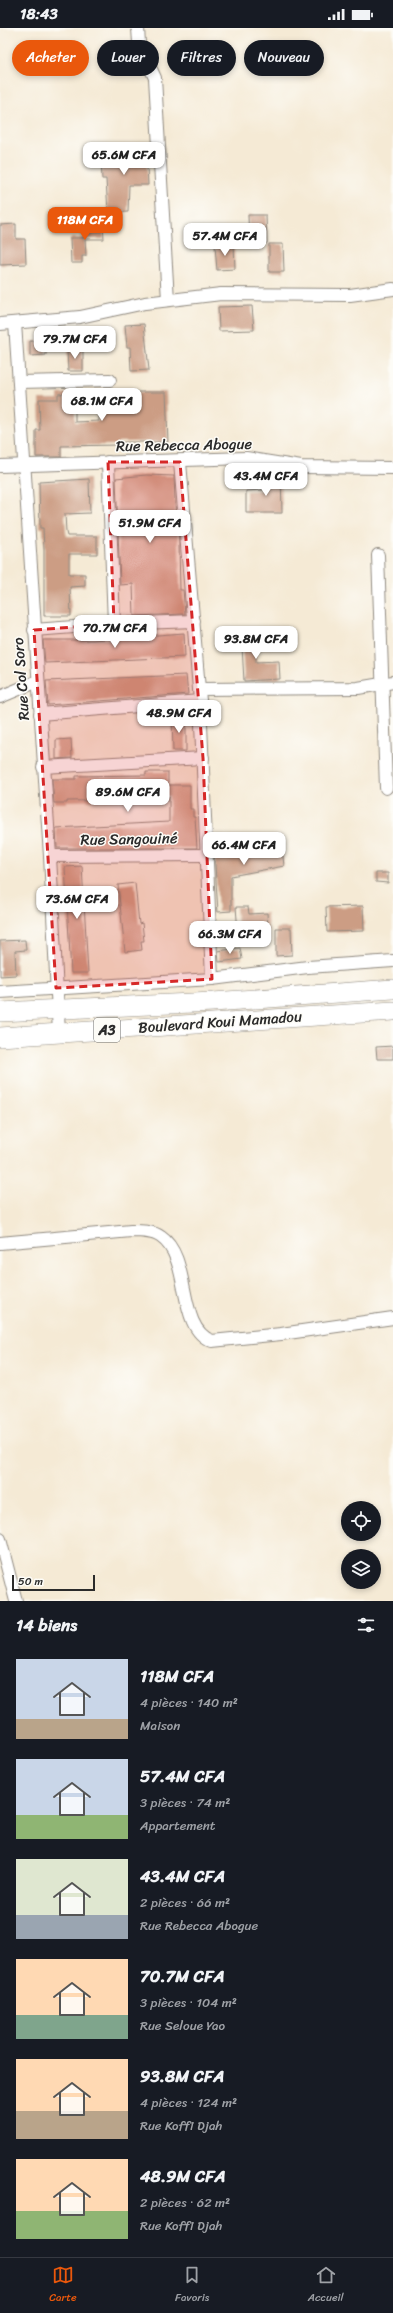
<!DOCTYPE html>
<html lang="fr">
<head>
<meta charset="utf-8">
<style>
  body { margin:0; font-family:Sriracha,sans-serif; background:#20242c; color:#f1f3f6; height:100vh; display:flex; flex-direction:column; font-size:15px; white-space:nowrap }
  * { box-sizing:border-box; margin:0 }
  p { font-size:13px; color:#9ea1a6 }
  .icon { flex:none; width:22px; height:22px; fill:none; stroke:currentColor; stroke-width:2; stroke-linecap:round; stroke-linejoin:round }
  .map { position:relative; height:1573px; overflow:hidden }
  .panel { display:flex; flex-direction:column; background:#171b24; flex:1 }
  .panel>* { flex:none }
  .top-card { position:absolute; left:12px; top:12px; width:369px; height:36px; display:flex; gap:8px }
  .tools { position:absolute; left:341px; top:1473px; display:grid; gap:8px }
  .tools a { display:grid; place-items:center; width:40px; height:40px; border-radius:50%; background:#171b24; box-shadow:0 2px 6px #0003; font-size:20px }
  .scale { position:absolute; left:12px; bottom:10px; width:83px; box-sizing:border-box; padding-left:4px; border:2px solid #2b2b2b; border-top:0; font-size:11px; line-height:14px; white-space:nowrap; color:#2b2b2b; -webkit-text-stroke:3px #fdfcf7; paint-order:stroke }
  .price { position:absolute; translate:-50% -34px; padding:0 9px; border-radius:8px; background:#fff; color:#222; font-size:13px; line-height:26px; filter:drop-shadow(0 1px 2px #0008) }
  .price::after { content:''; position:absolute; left:50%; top:24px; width:12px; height:9px; margin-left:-6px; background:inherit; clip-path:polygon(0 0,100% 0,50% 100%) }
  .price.on { background:#ea580c; color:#fff }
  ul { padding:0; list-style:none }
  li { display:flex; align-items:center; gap:12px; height:100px; padding:0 16px }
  li span { display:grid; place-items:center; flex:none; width:112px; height:80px; border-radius:0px; color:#555 }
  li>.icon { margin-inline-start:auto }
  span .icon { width:48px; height:48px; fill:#fffc; stroke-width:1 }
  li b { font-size:17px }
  h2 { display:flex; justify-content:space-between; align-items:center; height:48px; padding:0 16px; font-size:17px }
  .pill { padding:0 14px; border-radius:18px; background:#171b24; box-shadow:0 2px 6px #0003; font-size:14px; line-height:36px }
  .pill.on { background:#ea580c; color:#fff }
  .status { display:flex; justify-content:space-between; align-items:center; height:28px; padding:0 20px; background:#171b24; direction:ltr }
  .status svg { height:11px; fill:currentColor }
  .menu { display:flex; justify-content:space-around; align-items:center; height:56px; border-top:1px solid #363941; background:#171b24; font-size:11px; color:#9ea1a6 }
  .menu a { display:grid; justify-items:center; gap:2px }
  .menu .on { color:#ea580c }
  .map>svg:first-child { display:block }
  .building { fill:#cc9d84 }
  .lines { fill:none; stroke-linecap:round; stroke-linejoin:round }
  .minor-casing { stroke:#908a80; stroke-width:14 }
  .primary-casing { stroke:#908a80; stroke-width:20 }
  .minor { stroke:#fff; stroke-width:12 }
  .primary { stroke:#fff; stroke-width:19 }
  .marked { fill:#d62828; fill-opacity:0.2; stroke:#d62828; stroke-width:3; stroke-dasharray:8 5; stroke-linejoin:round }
  .labels { text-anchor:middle; stroke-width:3; stroke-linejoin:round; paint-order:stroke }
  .shield { fill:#fdfcf7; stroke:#6a6a68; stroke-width:1 }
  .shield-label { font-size:14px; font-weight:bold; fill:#2b2b2b }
  .street-label { font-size:15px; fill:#2b2b2b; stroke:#fdfcf7 }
</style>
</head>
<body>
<div class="status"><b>18:43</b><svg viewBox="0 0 49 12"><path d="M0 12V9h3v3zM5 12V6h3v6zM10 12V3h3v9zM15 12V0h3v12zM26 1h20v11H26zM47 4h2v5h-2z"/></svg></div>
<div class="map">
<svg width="393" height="1573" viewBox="0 0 393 1573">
  <rect width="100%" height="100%" fill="#fdfcf7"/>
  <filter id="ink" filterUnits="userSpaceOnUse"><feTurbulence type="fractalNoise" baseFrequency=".025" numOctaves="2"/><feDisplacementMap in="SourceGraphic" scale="8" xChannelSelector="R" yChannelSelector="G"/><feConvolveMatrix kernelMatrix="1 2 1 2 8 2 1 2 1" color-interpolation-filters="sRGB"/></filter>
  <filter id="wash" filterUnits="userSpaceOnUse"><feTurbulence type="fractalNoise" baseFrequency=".012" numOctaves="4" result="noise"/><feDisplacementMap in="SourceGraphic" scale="16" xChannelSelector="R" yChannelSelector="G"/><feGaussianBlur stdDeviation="0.9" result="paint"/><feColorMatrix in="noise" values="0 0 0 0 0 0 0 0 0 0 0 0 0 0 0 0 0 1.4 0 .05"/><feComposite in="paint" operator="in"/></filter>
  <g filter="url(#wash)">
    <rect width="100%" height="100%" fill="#f5ead5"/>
    <g id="blocks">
      <g class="building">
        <path d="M146 120 148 157H129L128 184 108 185 106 151H102L101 131H115V121Z"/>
        <path d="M248 187H266L267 215 249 216Z"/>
        <path d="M103 194 104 211H85L86 228H82V235H71L70 210H84V195Z"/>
        <path d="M16 196V211H25L26 236 0 237V197Z"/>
        <path d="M269 216H283L284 244H269Z"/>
        <path d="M234 217 235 241 217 242 215 218Z"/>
        <path d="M252 278 254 302 219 303 218 279Z"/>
        <path d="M144 296 149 342 131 343 130 319H127L125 297Z"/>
        <path d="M30 313H46V327L30 328Z"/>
        <path d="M67 321H83V343H68Z"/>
        <path d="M125 364H166L168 414H118V417L61 418V429H36V402H40L39 371H58V366L75 365V394L99 393V366H125Z"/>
        <path d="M146 447 174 448 176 497H178L179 517 180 562H183L185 586 134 588 133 556 120 557 116 450Z"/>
        <path d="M263 447H281L282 485H246V463L263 462Z"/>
        <path d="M89 451 90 485 65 486 66 504 67 508H97V526H69V546H85V558L70 559 71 588H44V521L43 500H40L39 454Z"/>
        <path d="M241 601H256V634L279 633 280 651 244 653Z"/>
        <path d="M184 605 185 629 45 635 43 612H93Z"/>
        <path d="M186 647 188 666 48 677 46 653Z"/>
        <path d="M172 689H186V723H173Z"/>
        <path d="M71 711 72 730 56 731V712Z"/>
        <path d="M146 744H168V757H190V781H193V789H195L197 820H57L56 800 169 794V768H135V772L67 773V775H54L52 751H76V748L146 747Z"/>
        <path d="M281 811 284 838 231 848V883L218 884 214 821H230L229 819Z"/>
        <path d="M82 838 88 945H71L65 839Z"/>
        <path d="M376 845H388V855L376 854Z"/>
        <path d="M135 855 139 896 142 895 144 913H141L142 922 125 924 118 857Z"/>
        <path d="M363 878 364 903 327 904 326 879Z"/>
        <path d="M236 879H248L249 886 267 885 268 903 238 904Z"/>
        <path d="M276 900H291L292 927 276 928Z"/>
        <path d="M25 912 26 922 15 923 16 947 0 948V913Z"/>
        <path d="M240 920 242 931 219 934 218 923Z"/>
        <path d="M393 1018V1031H377L376 1019Z"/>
      </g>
    </g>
  </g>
  <g filter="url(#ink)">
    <use href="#blocks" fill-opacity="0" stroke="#908a80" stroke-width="1"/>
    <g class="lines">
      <g class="minor-casing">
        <g id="minor">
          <path d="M138 0 139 15 155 50 168 272"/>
          <path d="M15 295 50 828 59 1005"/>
          <path d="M0 296 80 289 145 275 221 266 350 267 393 261"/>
          <path d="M19 354 110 352"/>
          <path d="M108 434 114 596"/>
          <path d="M180 434 200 673 212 951"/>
          <path d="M0 438 246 430 301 439 393 440"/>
          <path d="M378 527 386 760"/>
          <path d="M34 602 114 596 194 593"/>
          <path d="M199 661 358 660 393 654"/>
          <path d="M0 669 38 653"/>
          <path d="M40 686 200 673"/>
          <path d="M43 739 203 730"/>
          <path d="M50 828 207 827"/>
          <path d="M0 964 212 951 308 939 393 933"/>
          <path d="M0 1215 131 1203C141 1203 153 1203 161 1209 192 1230 176 1300 212 1313L281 1306 393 1290"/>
          <path d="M0 1511 16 1573"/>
        </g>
      </g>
      <g class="primary-casing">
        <g id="primary">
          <path d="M0 984 213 974 393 961"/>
          <path d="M0 1009 393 983"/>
        </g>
      </g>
      <use href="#minor" class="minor"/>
      <use href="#primary" class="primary"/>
    </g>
  </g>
  <path class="marked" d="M108 434H180L203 730 212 951 56 960 34 602 114 596Z"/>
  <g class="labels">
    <rect class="shield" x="94" y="990" width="26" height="24" rx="3"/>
    <g class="shield-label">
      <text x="107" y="1007">A3</text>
    </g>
    <g class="street-label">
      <text transform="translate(184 417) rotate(-1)" y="5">Rue Rebecca Abogue</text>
      <text transform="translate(21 651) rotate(-94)" y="5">Rue Col Soro</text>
      <text transform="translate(129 811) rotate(-1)" y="5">Rue Sangouiné</text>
      <text transform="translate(220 994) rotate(-4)" y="5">Boulevard Koui Mamadou</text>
    </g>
  </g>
</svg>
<div class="tools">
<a><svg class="icon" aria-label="locate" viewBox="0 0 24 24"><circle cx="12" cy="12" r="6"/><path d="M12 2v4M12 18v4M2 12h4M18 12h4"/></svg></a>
<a><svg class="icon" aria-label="layers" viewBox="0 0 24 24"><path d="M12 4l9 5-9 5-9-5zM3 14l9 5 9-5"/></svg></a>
</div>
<div class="scale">50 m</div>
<b class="price" style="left:124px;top:148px">65.6M CFA</b>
<b class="price on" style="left:85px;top:213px">118M CFA</b>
<b class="price" style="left:225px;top:229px">57.4M CFA</b>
<b class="price" style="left:75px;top:332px">79.7M CFA</b>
<b class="price" style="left:102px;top:394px">68.1M CFA</b>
<b class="price" style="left:266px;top:469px">43.4M CFA</b>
<b class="price" style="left:150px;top:516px">51.9M CFA</b>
<b class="price" style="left:115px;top:621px">70.7M CFA</b>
<b class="price" style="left:256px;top:632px">93.8M CFA</b>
<b class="price" style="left:179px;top:706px">48.9M CFA</b>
<b class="price" style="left:128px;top:785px">89.6M CFA</b>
<b class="price" style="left:244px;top:838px">66.4M CFA</b>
<b class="price" style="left:77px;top:892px">73.6M CFA</b>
<b class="price" style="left:230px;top:927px">66.3M CFA</b>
<div class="top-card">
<a class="pill on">Acheter</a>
<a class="pill">Louer</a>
<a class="pill">Filtres</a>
<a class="pill">Nouveau</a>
</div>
</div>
<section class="panel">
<h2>14 biens<svg class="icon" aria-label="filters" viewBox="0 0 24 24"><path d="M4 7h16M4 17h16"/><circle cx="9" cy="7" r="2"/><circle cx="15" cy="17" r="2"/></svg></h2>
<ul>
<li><span style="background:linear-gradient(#c9d6e8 75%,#b9a48a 0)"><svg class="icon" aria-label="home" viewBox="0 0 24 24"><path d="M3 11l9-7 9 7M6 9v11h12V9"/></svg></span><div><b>118M CFA</b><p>4 pièces · 140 m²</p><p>Maison</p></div></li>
<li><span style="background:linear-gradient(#c9d6e8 70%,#8fb573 0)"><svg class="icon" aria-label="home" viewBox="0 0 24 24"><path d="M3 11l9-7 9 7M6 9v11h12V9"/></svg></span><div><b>57.4M CFA</b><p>3 pièces · 74 m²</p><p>Appartement</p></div></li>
<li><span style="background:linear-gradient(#dfe7d0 70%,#9aa5b1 0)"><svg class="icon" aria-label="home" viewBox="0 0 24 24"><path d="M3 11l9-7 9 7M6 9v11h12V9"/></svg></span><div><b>43.4M CFA</b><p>2 pièces · 66 m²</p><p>Rue Rebecca Abogue</p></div></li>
<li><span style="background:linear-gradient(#ffd9b3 70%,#7fa58c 0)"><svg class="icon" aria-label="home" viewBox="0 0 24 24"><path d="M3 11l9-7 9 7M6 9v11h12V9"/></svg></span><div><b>70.7M CFA</b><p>3 pièces · 104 m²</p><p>Rue Seloue Yao</p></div></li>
<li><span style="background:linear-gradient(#ffd9b3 65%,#b9a48a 0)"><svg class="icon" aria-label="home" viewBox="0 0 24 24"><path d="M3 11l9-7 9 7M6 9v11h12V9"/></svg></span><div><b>93.8M CFA</b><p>4 pièces · 124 m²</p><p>Rue Koffi Djah</p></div></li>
<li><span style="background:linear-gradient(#ffd9b3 65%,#8fb573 0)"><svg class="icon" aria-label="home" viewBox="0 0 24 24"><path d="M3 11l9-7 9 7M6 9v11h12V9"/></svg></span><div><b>48.9M CFA</b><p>2 pièces · 62 m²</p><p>Rue Koffi Djah</p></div></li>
</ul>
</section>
<nav class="menu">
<a class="on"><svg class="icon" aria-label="map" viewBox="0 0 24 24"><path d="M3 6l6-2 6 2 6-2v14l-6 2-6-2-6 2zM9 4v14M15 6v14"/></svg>Carte</a>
<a><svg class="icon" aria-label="saved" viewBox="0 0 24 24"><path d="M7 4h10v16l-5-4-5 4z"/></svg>Favoris</a>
<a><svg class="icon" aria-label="home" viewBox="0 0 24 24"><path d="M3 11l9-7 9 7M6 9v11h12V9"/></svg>Accueil</a>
</nav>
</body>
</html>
